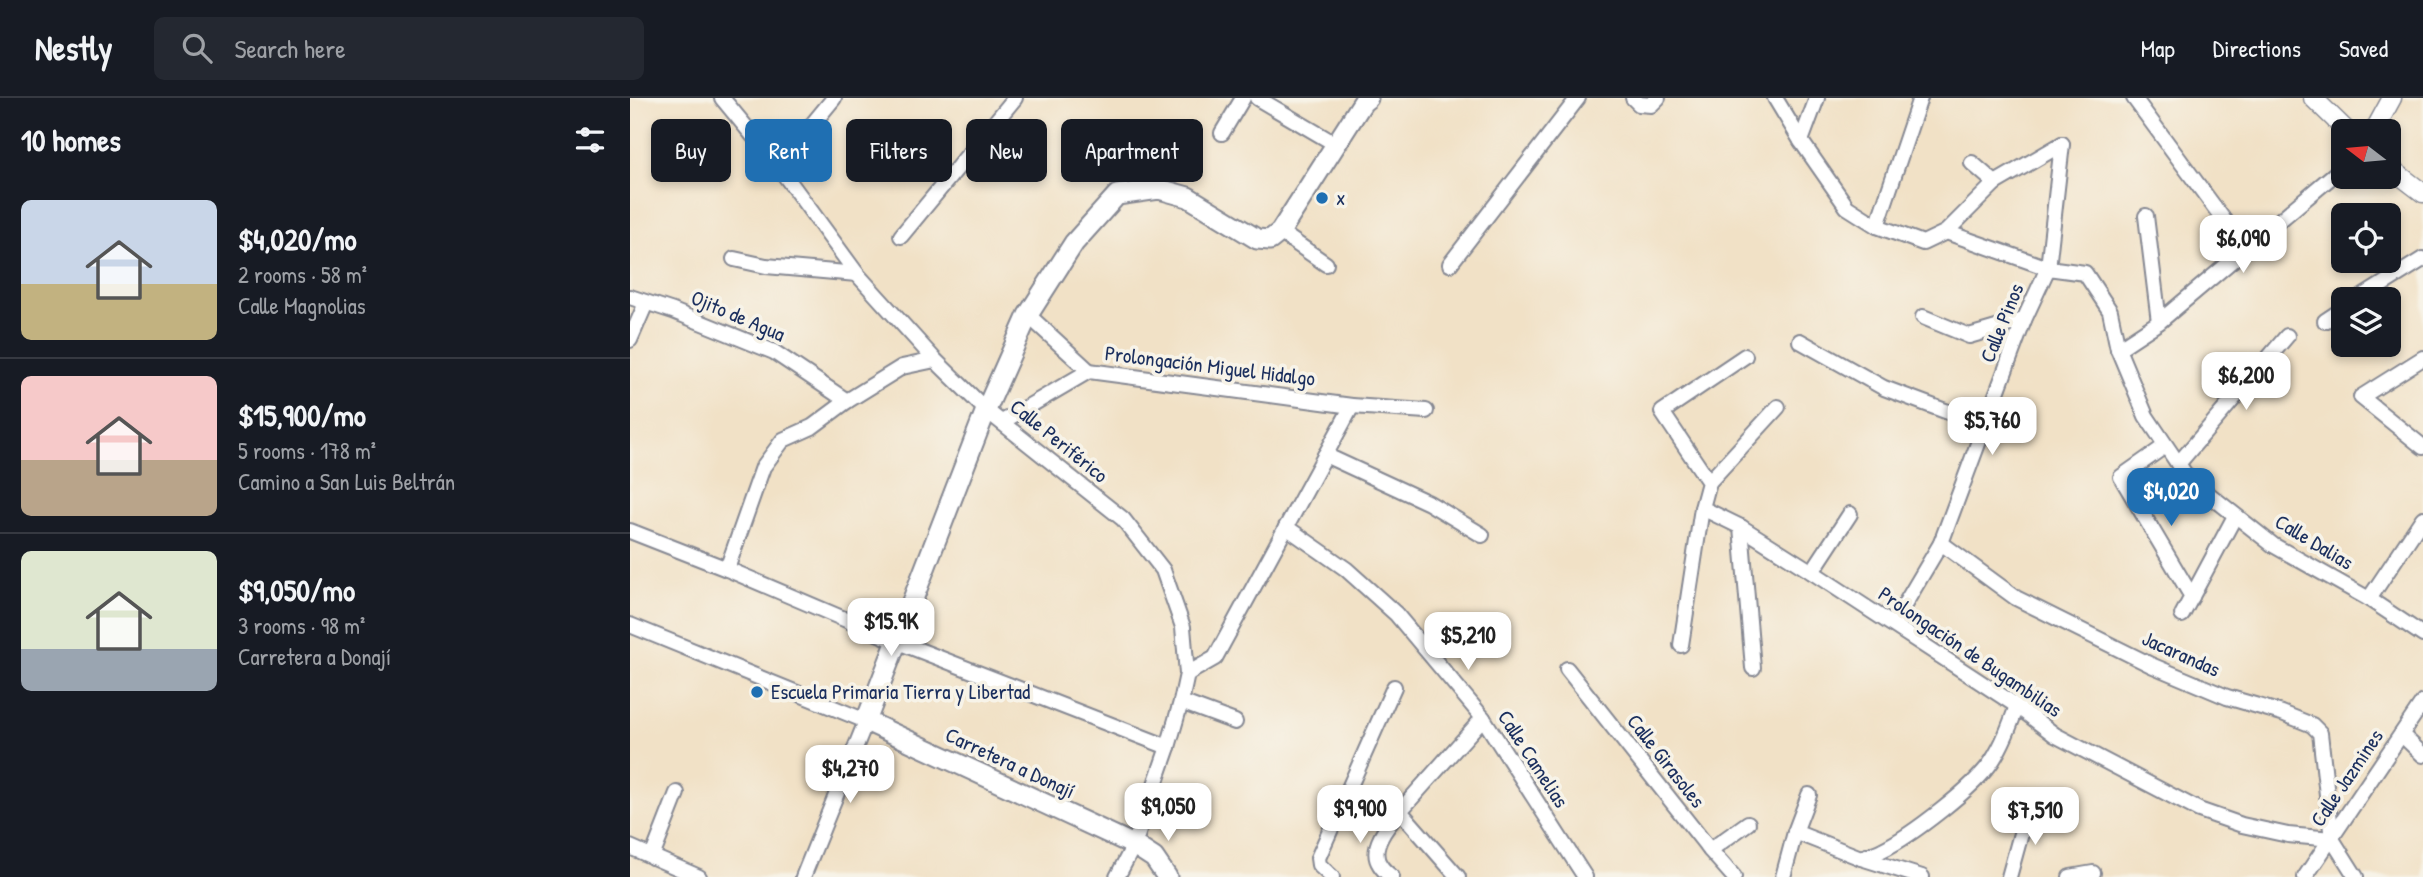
<!DOCTYPE html>
<html lang="en">
<head>
<meta charset="utf-8">
<style>
  body { margin:0; font-family:"Patrick Hand",sans-serif; background:#242831; color:#f1f3f6; height:100vh; display:flex; flex-direction:column; font-size:26px; white-space:nowrap }
  * { box-sizing:border-box; margin:0 }
  p { font-size:23px; color:#9ea1a6 }
  .icon { flex:none; width:38px; height:38px; fill:none; stroke:currentColor; stroke-width:2; stroke-linecap:round; stroke-linejoin:round }
  .map { position:relative; flex:1; overflow:hidden }
  .panel { display:flex; flex-direction:column; background:#171b24; width:630px }
  .panel>* { flex:none }
  .hud { position:absolute; left:21px; top:21px; width:665px; height:63px; display:flex; gap:14px }
  .needle { width:46px; rotate:286deg }
  .controls { position:absolute; left:1701px; top:21px; display:grid; gap:14px }
  .controls a { display:grid; place-items:center; width:70px; height:70px; border-radius:10px; background:#171b24; box-shadow:0 4px 10px #0003; font-size:35px }
  .price { position:absolute; translate:-50% -60px; padding:0 16px; border-radius:14px; background:#fff; color:#222; font-size:23px; line-height:46px; filter:drop-shadow(0 2px 4px #0008) }
  .price::after { content:''; position:absolute; left:50%; top:42px; width:21px; height:16px; margin-left:-10px; background:inherit; clip-path:polygon(0 0,100% 0,50% 100%) }
  .price.active { background:#1f6fb2; color:#fff }
  ul { padding:0; list-style:none }
  li { display:flex; align-items:center; gap:21px; height:175px; padding:0 21px }
  li+li { border-top:2px solid #363941 }
  li span { display:grid; place-items:center; flex:none; width:196px; height:140px; border-radius:10px; color:#555 }
  li>.icon { margin-inline-start:auto }
  span .icon { width:84px; height:84px; fill:#fffc; stroke-width:1 }
  li b { font-size:30px }
  h2 { display:flex; justify-content:space-between; align-items:center; height:84px; padding:0 21px; font-size:30px }
  .tag { padding:0 24px; border-radius:10px; background:#171b24; box-shadow:0 4px 10px #0003; font-size:24px; line-height:63px }
  .tag.active { background:#1f6fb2; color:#fff }
  header { display:flex; align-items:center; gap:42px; box-sizing:border-box; height:98px; padding:0 35px; background:#171b24; border-bottom:2px solid #363941 }
  header strong { font-size:33px }
  nav { display:flex; gap:38px; margin-inline-start:auto; font-size:24px }
  .search { width:490px; height:63px; background:#242831; display:flex; align-items:center; gap:18px; box-sizing:border-box; padding:0 24px; border-radius:10px; color:#9ea1a6; font-size:26px }
  main { display:flex; flex:1; min-height:0 }
  .map>svg:first-child { display:block }
  .lines { fill:none; stroke-linecap:round; stroke-linejoin:round }
  .minor-casing { stroke:#868892; stroke-width:18 }
  .tertiary-casing { stroke:#868892; stroke-width:21 }
  .secondary-casing { stroke:#868892; stroke-width:23 }
  .minor { stroke:#fff; stroke-width:14 }
  .tertiary { stroke:#fff; stroke-width:18 }
  .secondary { stroke:#fff; stroke-width:19 }
  .poi-dot { fill:#1f6fb2; stroke:#f7f3e8; stroke-width:2.5 }
  .labels { text-anchor:middle; stroke-width:7; stroke-linejoin:round; paint-order:stroke }
  .poi-label { font-size:21px; fill:#1b2f5e; stroke:#f7f3e8; text-anchor:start }
  .street-label { font-size:21px; fill:#1b2f5e; stroke:#f7f3e8 }
</style>
</head>
<body>
<header>
<strong>Nestly</strong>
<div class="search"><svg class="icon" aria-label="search" viewBox="0 0 24 24"><circle cx="10" cy="10" r="6"/><path d="M15 15l6 6"/></svg>Search here</div>
<nav><a>Map</a><a>Directions</a><a>Saved</a></nav>
</header>
<main>
<section class="panel">
<h2>10 homes<svg class="icon" aria-label="filters" viewBox="0 0 24 24"><path d="M4 7h16M4 17h16"/><circle cx="9" cy="7" r="2"/><circle cx="15" cy="17" r="2"/></svg></h2>
<ul>
<li><span style="background:linear-gradient(#c9d6e8 60%,#c2b280 0)"><svg class="icon" aria-label="home" viewBox="0 0 24 24"><path d="M3 11l9-7 9 7M6 9v11h12V9"/></svg></span><div><b>$4,020/mo</b><p>2 rooms · 58 m²</p><p>Calle Magnolias</p></div></li>
<li><span style="background:linear-gradient(#f6c9c9 60%,#b9a48a 0)"><svg class="icon" aria-label="home" viewBox="0 0 24 24"><path d="M3 11l9-7 9 7M6 9v11h12V9"/></svg></span><div><b>$15,900/mo</b><p>5 rooms · 178 m²</p><p>Camino a San Luis Beltrán</p></div></li>
<li><span style="background:linear-gradient(#dfe7d0 70%,#9aa5b1 0)"><svg class="icon" aria-label="home" viewBox="0 0 24 24"><path d="M3 11l9-7 9 7M6 9v11h12V9"/></svg></span><div><b>$9,050/mo</b><p>3 rooms · 98 m²</p><p>Carretera a Donají</p></div></li>
</ul>
</section>
<div class="map">
<svg width="1793" height="779" viewBox="0 0 1793 779">
  <rect width="100%" height="100%" fill="#f7f3e8"/>
  <filter id="ink" filterUnits="userSpaceOnUse"><feTurbulence type="fractalNoise" baseFrequency=".0143" numOctaves="2"/><feDisplacementMap in="SourceGraphic" scale="14" xChannelSelector="R" yChannelSelector="G"/><feConvolveMatrix kernelMatrix="1 2 1 2 8 2 1 2 1" color-interpolation-filters="sRGB"/></filter>
  <filter id="wash" filterUnits="userSpaceOnUse"><feTurbulence type="fractalNoise" baseFrequency=".00686" numOctaves="4" result="noise"/><feDisplacementMap in="SourceGraphic" scale="28" xChannelSelector="R" yChannelSelector="G"/><feGaussianBlur stdDeviation="1.57" result="paint"/><feColorMatrix in="noise" values="0 0 0 0 0 0 0 0 0 0 0 0 0 0 0 0 0 1.4 0 .05"/><feComposite in="paint" operator="in"/></filter>
  <g filter="url(#wash)">
    <rect width="100%" height="100%" fill="#f1e1c6"/>
  </g>
  <g filter="url(#ink)">
    <g class="lines">
      <g class="minor-casing">
        <g id="minor">
          <path d="M92 0 148 68 227 176 305 262 356 312 493 421 533 472 553 529 557 576 551 604 538 649 504 747 487 779"/>
          <path d="M627 0 707 47"/>
          <path d="M1003 0 1009 6 1021 7 1028 0"/>
          <path d="M1145 0 1171 43 1217 109 1247 128 1293 145 1316 134 1365 85 1342 65"/>
          <path d="M1504 0 1616 152"/>
          <path d="M592 35 613 0"/>
          <path d="M1171 43 1187 0"/>
          <path d="M148 68 204 0"/>
          <path d="M1365 85 1432 46"/>
          <path d="M1516 118 1529 224"/>
          <path d="M1247 128 1290 0"/>
          <path d="M650 134 696 166"/>
          <path d="M1316 134 1418 170 1455 175 1480 213 1488 251 1516 318 1557 379 1643 447 1739 501 1793 537"/>
          <path d="M271 138 385 0"/>
          <path d="M104 161 136 168 227 176"/>
          <path d="M820 166 948 0"/>
          <path d="M0 199 43 213 144 254 217 303"/>
          <path d="M1729 201 1793 161"/>
          <path d="M398 217 459 273"/>
          <path d="M1293 219 1339 238 1394 222"/>
          <path d="M1695 223 1713 211"/>
          <path d="M0 242 16 205"/>
          <path d="M1170 243 1254 290 1318 314 1358 319"/>
          <path d="M1488 251 1529 224 1713 69"/>
          <path d="M1115 258 1032 314 1079 384 1072 410 1111 429 1182 474 1387 608 1425 637 1496 674 1569 712 1612 727 1658 737 1702 741"/>
          <path d="M1793 260 1731 299 1793 349"/>
          <path d="M372 324 459 273 722 308 796 313"/>
          <path d="M1535 348 1491 379 1562 499"/>
          <path d="M695 357 799 405 852 437"/>
          <path d="M1548 366 1657 238"/>
          <path d="M1079 384 1148 309"/>
          <path d="M656 429 716 471 766 516 853 620 955 779"/>
          <path d="M1111 429 1123 570"/>
          <path d="M0 433 97 471 268 544 538 649"/>
          <path d="M1311 445 1386 500 1521 567 1597 599 1652 615 1682 627 1690 635 1702 741 1726 779"/>
          <path d="M97 471 133 369 153 342 182 329 217 303 272 269 305 262"/>
          <path d="M1182 474 1220 416"/>
          <path d="M1739 501 1793 420"/>
          <path d="M1552 517 1605 418"/>
          <path d="M1263 526 1311 445 1394 222 1418 170 1432 46"/>
          <path d="M0 527 236 623 173 779"/>
          <path d="M1051 547 1072 410"/>
          <path d="M937 571 1080 752 1104 779"/>
          <path d="M557 576 585 560 722 308"/>
          <path d="M551 604 605 624"/>
          <path d="M1772 637 1793 657"/>
          <path d="M1165 734 1231 760 1292 779"/>
          <path d="M0 749 69 779"/>
          <path d="M1080 752 1118 725"/>
          <path d="M22 759 47 695"/>
          <path d="M1231 760C1238 757 1245 756 1252 752 1281 738 1345 689 1362 663 1373 646 1380 627 1387 608"/>
          <path d="M702 779 689 767 688 760 764 589"/>
          <path d="M762 779C758 776 753 772 750 767 738 750 759 726 770 713"/>
          <path d="M828 779 770 713 853 620"/>
          <path d="M1153 779 1165 734 1179 697"/>
          <path d="M1379 779 1398 710"/>
          <path d="M1440 779 1463 775"/>
          <path d="M1675 779 1793 604"/>
        </g>
      </g>
      <g class="tertiary-casing">
        <g id="tertiary">
          <path d="M1683 0 1717 33"/>
          <path d="M1744 33 1762 0"/>
          <path d="M1759 69 1793 95"/>
        </g>
      </g>
      <g class="secondary-casing">
        <path id="secondary" d="M537 779 524 760 504 747 236 623 356 312 398 217 444 145 487 97 529 91 558 99 627 141 640 142 650 134 733 4 738 0"/>
      </g>
      <use href="#minor" class="minor"/>
      <use href="#tertiary" class="tertiary"/>
      <use href="#secondary" class="secondary"/>
    </g>
  </g>
  <g class="poi-dot">
    <circle cx="692" cy="100" r="7"/>
    <circle cx="127" cy="594" r="7"/>
  </g>
  <g class="labels">
    <g class="poi-label">
      <text x="706" y="107">x</text>
      <text x="141" y="601">Escuela Primaria Tierra y Libertad</text>
    </g>
    <g class="street-label">
      <text transform="translate(108 218) rotate(23)" y="7">Ojito de Agua</text>
      <text transform="translate(1372 225) rotate(-68)" y="7">Calle Pinos</text>
      <text transform="translate(580 268) rotate(7)" y="7">Prolongación Miguel Hidalgo</text>
      <text transform="translate(429 343) rotate(39)" y="7">Calle Periférico</text>
      <text transform="translate(1684 444) rotate(31)" y="7">Calle Dalias</text>
      <text transform="translate(1340 554) rotate(34)" y="7">Prolongación de Bugambilias</text>
      <text transform="translate(1551 556) rotate(24)" y="7">Jacarandas</text>
      <text transform="translate(903 661) rotate(57)" y="7">Calle Camelias</text>
      <text transform="translate(1036 663) rotate(52)" y="7">Calle Girasoles</text>
      <text transform="translate(380 665) rotate(25)" y="7">Carretera a Donají</text>
      <text transform="translate(1717 680) rotate(-56)" y="7">Calle Jazmines</text>
    </g>
  </g>
</svg>
<div class="controls">
<a><svg class="needle" viewBox="-14 -14 28 28"><path d="M0-13l5 13h-10z" fill="#e53935"/><path d="M0 13l5-13h-10z" fill="#9ea1a6"/></svg></a>
<a><svg class="icon" aria-label="locate" viewBox="0 0 24 24"><circle cx="12" cy="12" r="6"/><path d="M12 2v4M12 18v4M2 12h4M18 12h4"/></svg></a>
<a><svg class="icon" aria-label="layers" viewBox="0 0 24 24"><path d="M12 4l9 5-9 5-9-5zM3 14l9 5 9-5"/></svg></a>
</div>
<b class="price" style="left:1613px;top:177px">$6,090</b>
<b class="price" style="left:1616px;top:314px">$6,200</b>
<b class="price" style="left:1362px;top:359px">$5,760</b>
<b class="price active" style="left:1541px;top:430px">$4,020</b>
<b class="price" style="left:261px;top:560px">$15.9K</b>
<b class="price" style="left:838px;top:574px">$5,210</b>
<b class="price" style="left:220px;top:707px">$4,270</b>
<b class="price" style="left:538px;top:745px">$9,050</b>
<b class="price" style="left:730px;top:747px">$9,900</b>
<b class="price" style="left:1405px;top:749px">$7,510</b>
<div class="hud">
<a class="tag">Buy</a>
<a class="tag active">Rent</a>
<a class="tag">Filters</a>
<a class="tag">New</a>
<a class="tag">Apartment</a>
</div>
</div>
</main>
</body>
</html>
